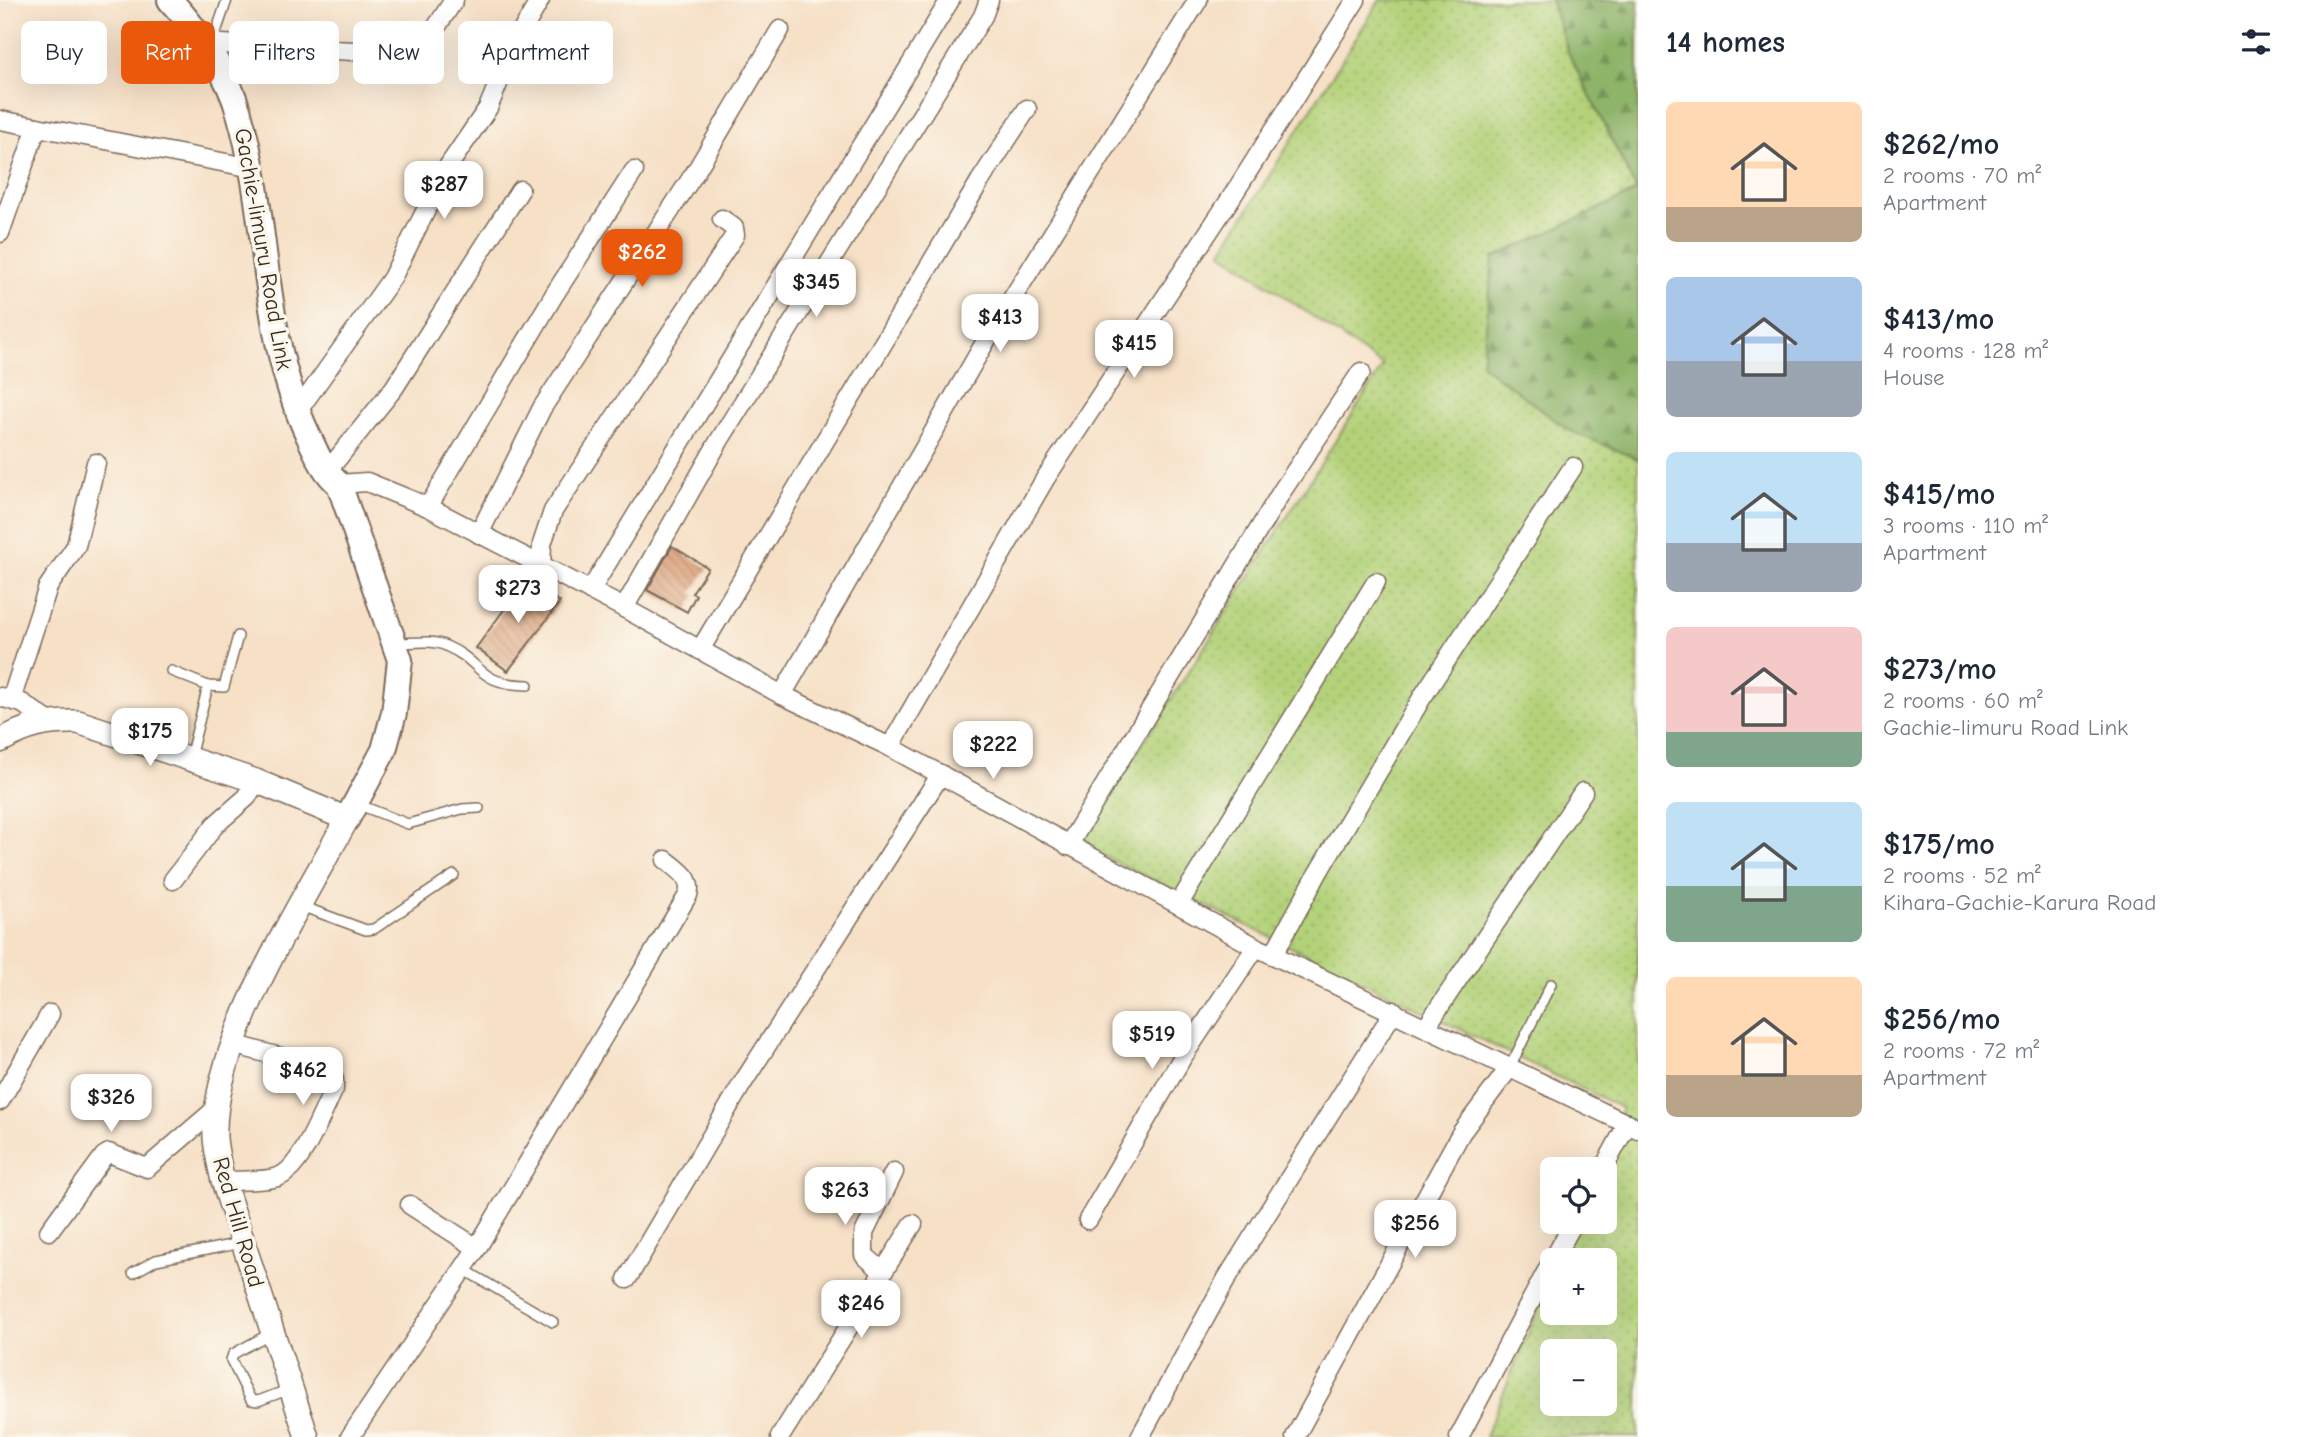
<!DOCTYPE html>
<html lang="en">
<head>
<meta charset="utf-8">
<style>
  body { margin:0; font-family:"Comic Neue",sans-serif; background:#f6f6f7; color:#1f2937; height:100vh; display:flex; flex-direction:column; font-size:26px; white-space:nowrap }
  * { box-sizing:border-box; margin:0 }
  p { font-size:23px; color:#747a83 }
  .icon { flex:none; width:38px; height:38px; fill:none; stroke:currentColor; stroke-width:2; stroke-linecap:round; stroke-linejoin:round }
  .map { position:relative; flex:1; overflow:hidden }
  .sheet { display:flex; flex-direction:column; background:#fff; width:665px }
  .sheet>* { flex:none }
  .hud { position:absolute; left:21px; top:21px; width:665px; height:63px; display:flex; gap:14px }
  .controls { position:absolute; left:1540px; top:1157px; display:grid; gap:14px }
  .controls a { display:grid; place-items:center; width:77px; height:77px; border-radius:10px; background:#fff; box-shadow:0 7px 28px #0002; font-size:35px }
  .price { position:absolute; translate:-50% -60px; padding:0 16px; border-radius:14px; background:#fff; color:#222; font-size:23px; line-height:46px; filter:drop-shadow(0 2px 4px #0008) }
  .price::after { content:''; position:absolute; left:50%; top:42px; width:21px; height:16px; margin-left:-10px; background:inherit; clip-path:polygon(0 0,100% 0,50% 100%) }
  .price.on { background:#ea580c; color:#fff }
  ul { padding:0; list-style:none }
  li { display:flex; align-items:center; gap:21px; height:175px; padding:0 28px }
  li span { display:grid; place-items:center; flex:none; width:196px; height:140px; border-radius:10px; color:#555 }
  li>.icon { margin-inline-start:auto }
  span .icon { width:84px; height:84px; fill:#fffc; stroke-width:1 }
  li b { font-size:30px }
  h2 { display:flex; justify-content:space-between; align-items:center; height:84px; padding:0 28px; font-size:30px }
  .chip { padding:0 24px; border-radius:10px; background:#fff; box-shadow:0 7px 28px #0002; font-size:24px; line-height:63px }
  .chip.on { background:#ea580c; color:#fff }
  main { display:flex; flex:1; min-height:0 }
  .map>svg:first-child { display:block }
  .grass { fill:url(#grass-dots); stroke:#777e4c; stroke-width:2; fill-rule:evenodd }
  .forest { fill:url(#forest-firs); stroke:#646f44; stroke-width:2 }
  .building { fill:url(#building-back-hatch) }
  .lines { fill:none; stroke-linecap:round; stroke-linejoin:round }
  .service-casing { stroke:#7c6a59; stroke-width:12 }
  .minor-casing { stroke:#7c6a59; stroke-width:21 }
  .tertiary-casing { stroke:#7c6a59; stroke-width:26 }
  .secondary-casing { stroke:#7c6a59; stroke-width:28 }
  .service { stroke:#fff; stroke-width:9 }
  .minor { stroke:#fff; stroke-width:18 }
  .tertiary { stroke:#fff; stroke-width:23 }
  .secondary { stroke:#fff; stroke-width:24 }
  .labels { text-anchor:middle; stroke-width:7; stroke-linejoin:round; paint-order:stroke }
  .street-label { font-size:23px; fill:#3b2a1e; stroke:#fbf7ec }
</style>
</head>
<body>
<main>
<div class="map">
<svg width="1638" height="1437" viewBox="0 0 1638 1437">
  <defs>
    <pattern id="grass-dots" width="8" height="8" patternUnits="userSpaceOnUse" patternTransform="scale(1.75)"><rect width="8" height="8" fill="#b3d279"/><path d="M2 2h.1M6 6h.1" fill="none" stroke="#9bb468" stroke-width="1.8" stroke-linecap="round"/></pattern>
    <pattern id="forest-firs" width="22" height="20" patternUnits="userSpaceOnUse" patternTransform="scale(1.75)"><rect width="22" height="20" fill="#8eb469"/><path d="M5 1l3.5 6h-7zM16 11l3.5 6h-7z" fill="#759356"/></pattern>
    <pattern id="building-back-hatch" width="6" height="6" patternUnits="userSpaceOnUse" patternTransform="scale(1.75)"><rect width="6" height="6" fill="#d99c73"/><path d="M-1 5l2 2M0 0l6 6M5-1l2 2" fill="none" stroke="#b17f5e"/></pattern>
  </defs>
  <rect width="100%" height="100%" fill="#fbf7ec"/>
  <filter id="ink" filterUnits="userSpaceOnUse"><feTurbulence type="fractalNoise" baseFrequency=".0143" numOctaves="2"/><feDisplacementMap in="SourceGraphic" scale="14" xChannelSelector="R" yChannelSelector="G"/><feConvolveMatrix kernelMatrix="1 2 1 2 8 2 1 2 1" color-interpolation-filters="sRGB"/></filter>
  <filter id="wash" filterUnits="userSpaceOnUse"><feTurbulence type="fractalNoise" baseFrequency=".00686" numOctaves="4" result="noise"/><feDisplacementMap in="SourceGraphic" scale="28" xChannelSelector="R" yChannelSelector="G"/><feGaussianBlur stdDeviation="1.57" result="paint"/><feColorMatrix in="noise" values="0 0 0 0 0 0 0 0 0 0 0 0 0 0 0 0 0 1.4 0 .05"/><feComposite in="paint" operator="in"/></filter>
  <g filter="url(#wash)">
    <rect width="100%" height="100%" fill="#f6e0c6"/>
    <path class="grass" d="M1380 0H1638V1437H1485L1552 1276V1312H1605V1260H1559L1575 1222H1605V1169H1597L1622 1108 1079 844 1383 366 1221 252ZM1552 1351H1605V1404H1552Z"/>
    <path class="forest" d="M1551 0H1638V459L1568 430 1482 365 1493 258 1637 191 1568 52Z"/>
    <g id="blocks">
      <g class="building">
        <path d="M672 546 708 568 692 593 696 595 687 612 647 590Z"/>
        <path d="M527 578 560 602 508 671 476 648Z"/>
      </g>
    </g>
  </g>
  <g filter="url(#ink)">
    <use href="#blocks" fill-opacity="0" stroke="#7c6a59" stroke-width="2"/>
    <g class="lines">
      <g class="service-casing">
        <g id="service">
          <path d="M212 44 227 0"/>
          <path d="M397 643C412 643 432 639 446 646 485 663 475 684 528 685"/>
          <path d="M171 671 208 686 224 687 238 636"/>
          <path d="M190 757 208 686"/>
          <path d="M357 804 408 824 462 809 479 808"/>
          <path d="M301 906 366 930 374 929 454 875"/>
          <path d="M1510 1067 1551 984"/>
          <path d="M463 1269 553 1322"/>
          <path d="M133 1273 156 1260 241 1243"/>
          <path d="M271 1333 233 1354 231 1360 251 1400 258 1401 290 1389"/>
        </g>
      </g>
      <g class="minor-casing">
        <g id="minor">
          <path d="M203 43 409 54 422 49 454 0"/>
          <path d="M0 120 253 168"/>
          <path d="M0 233 37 127"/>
          <path d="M297 412 392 278 447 168 488 108 515 43 540 0"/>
          <path d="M326 473 394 388 520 190"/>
          <path d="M339 484 367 482 428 507 624 608 782 695 890 747 1256 947 1638 1129"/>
          <path d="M428 507 554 295 634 171"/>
          <path d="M479 534 542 408 696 171 780 30"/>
          <path d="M541 566 542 544 553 511 735 235 734 228 722 219"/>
          <path d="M590 591 950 0"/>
          <path d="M624 608 719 441 983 16 989 0"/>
          <path d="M700 650 980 181 1027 109"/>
          <path d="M782 695 987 339 1198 0"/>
          <path d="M0 697 22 703 48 721"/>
          <path d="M11 700 48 587 76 546 96 463"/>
          <path d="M890 747 1045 479 1233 195 1356 0"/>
          <path d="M1068 846 1282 491 1361 372"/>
          <path d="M173 880 215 825 247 797 256 781"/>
          <path d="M1180 902 1376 582"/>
          <path d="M1273 955 1319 871 1423 696 1573 467"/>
          <path d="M1426 1027 1583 792"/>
          <path d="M0 1101 50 1014"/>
          <path d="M1603 1169 1628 1123"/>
          <path d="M223 1181C240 1180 262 1182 278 1177 302 1169 323 1110 334 1089V1080L323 1069 233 1044"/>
          <path d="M1088 1220 1182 1058 1256 947"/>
          <path d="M49 1231 104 1156 109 1153 147 1168 218 1107"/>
          <path d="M477 1248 688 895C693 878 679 871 666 860"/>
          <path d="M1553 1260 1574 1222"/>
          <path d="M882 1271 864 1255V1233L894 1172"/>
          <path d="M627 1279 742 1084 941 774"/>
          <path d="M350 1437 477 1248 410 1205"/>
          <path d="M780 1437 913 1224"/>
          <path d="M1140 1437 1227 1278 1394 1011"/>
          <path d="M1295 1437 1461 1133 1510 1067"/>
          <path d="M1459 1437 1552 1261"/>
        </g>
      </g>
      <g class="tertiary-casing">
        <path id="tertiary" d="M0 741C27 726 47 721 78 722L256 781 347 819C302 904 211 1043 215 1138 216 1152 220 1167 223 1181L307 1437"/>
      </g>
      <g class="secondary-casing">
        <path id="secondary" d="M170 0C199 32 227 71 239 113 270 219 260 334 308 435 317 454 323 471 339 484L400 660 394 713 384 750 347 819"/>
      </g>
      <use href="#service" class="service"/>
      <use href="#minor" class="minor"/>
      <use href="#tertiary" class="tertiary"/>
      <use href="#secondary" class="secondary"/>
    </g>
  </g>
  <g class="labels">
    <g class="street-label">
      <text transform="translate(264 249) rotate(80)" y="8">Gachie-limuru Road Link</text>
      <text transform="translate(239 1222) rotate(74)" y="8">Red Hill Road</text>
    </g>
  </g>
</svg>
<div class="controls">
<a><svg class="icon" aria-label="locate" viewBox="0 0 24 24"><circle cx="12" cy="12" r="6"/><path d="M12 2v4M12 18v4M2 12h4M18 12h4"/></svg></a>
<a>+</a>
<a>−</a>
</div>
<b class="price" style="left:444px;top:221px">$287</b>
<b class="price on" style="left:642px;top:289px">$262</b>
<b class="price" style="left:816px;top:319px">$345</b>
<b class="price" style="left:1000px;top:354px">$413</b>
<b class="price" style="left:1134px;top:380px">$415</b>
<b class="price" style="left:518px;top:625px">$273</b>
<b class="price" style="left:150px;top:768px">$175</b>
<b class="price" style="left:993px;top:781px">$222</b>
<b class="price" style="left:1152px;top:1071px">$519</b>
<b class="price" style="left:303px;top:1107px">$462</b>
<b class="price" style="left:111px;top:1134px">$326</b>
<b class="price" style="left:845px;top:1227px">$263</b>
<b class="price" style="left:1415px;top:1260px">$256</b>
<b class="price" style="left:861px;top:1340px">$246</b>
<div class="hud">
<a class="chip">Buy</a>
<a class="chip on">Rent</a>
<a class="chip">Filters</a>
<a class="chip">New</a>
<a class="chip">Apartment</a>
</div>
</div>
<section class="sheet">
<h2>14 homes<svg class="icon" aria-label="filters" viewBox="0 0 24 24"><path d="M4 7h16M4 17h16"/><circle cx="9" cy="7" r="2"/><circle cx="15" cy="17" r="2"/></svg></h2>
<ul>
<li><span style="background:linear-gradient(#ffd9b3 75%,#b9a48a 0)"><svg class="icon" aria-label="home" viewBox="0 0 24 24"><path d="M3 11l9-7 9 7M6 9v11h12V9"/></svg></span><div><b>$262/mo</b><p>2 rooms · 70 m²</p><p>Apartment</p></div></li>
<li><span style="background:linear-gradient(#a9c7e8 60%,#9aa5b1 0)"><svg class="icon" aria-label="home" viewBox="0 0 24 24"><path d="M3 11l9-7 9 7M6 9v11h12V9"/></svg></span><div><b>$413/mo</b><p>4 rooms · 128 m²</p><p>House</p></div></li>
<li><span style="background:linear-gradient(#bfe0f5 65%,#9aa5b1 0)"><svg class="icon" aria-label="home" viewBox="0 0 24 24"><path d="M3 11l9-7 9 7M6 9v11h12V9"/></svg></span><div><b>$415/mo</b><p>3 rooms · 110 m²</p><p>Apartment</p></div></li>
<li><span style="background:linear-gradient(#f6c9c9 75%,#7fa58c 0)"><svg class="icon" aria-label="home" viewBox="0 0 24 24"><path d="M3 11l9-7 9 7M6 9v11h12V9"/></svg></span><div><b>$273/mo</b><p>2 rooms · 60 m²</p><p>Gachie-limuru Road Link</p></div></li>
<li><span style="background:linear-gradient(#bfe0f5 60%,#7fa58c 0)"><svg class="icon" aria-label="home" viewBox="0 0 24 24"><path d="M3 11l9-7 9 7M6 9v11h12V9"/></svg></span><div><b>$175/mo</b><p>2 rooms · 52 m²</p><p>Kihara-Gachie-Karura Road</p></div></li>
<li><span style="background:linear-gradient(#ffd9b3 70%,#b9a48a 0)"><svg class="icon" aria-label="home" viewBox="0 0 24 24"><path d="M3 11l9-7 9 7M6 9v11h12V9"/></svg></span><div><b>$256/mo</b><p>2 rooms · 72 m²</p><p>Apartment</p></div></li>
</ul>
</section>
</main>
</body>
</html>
